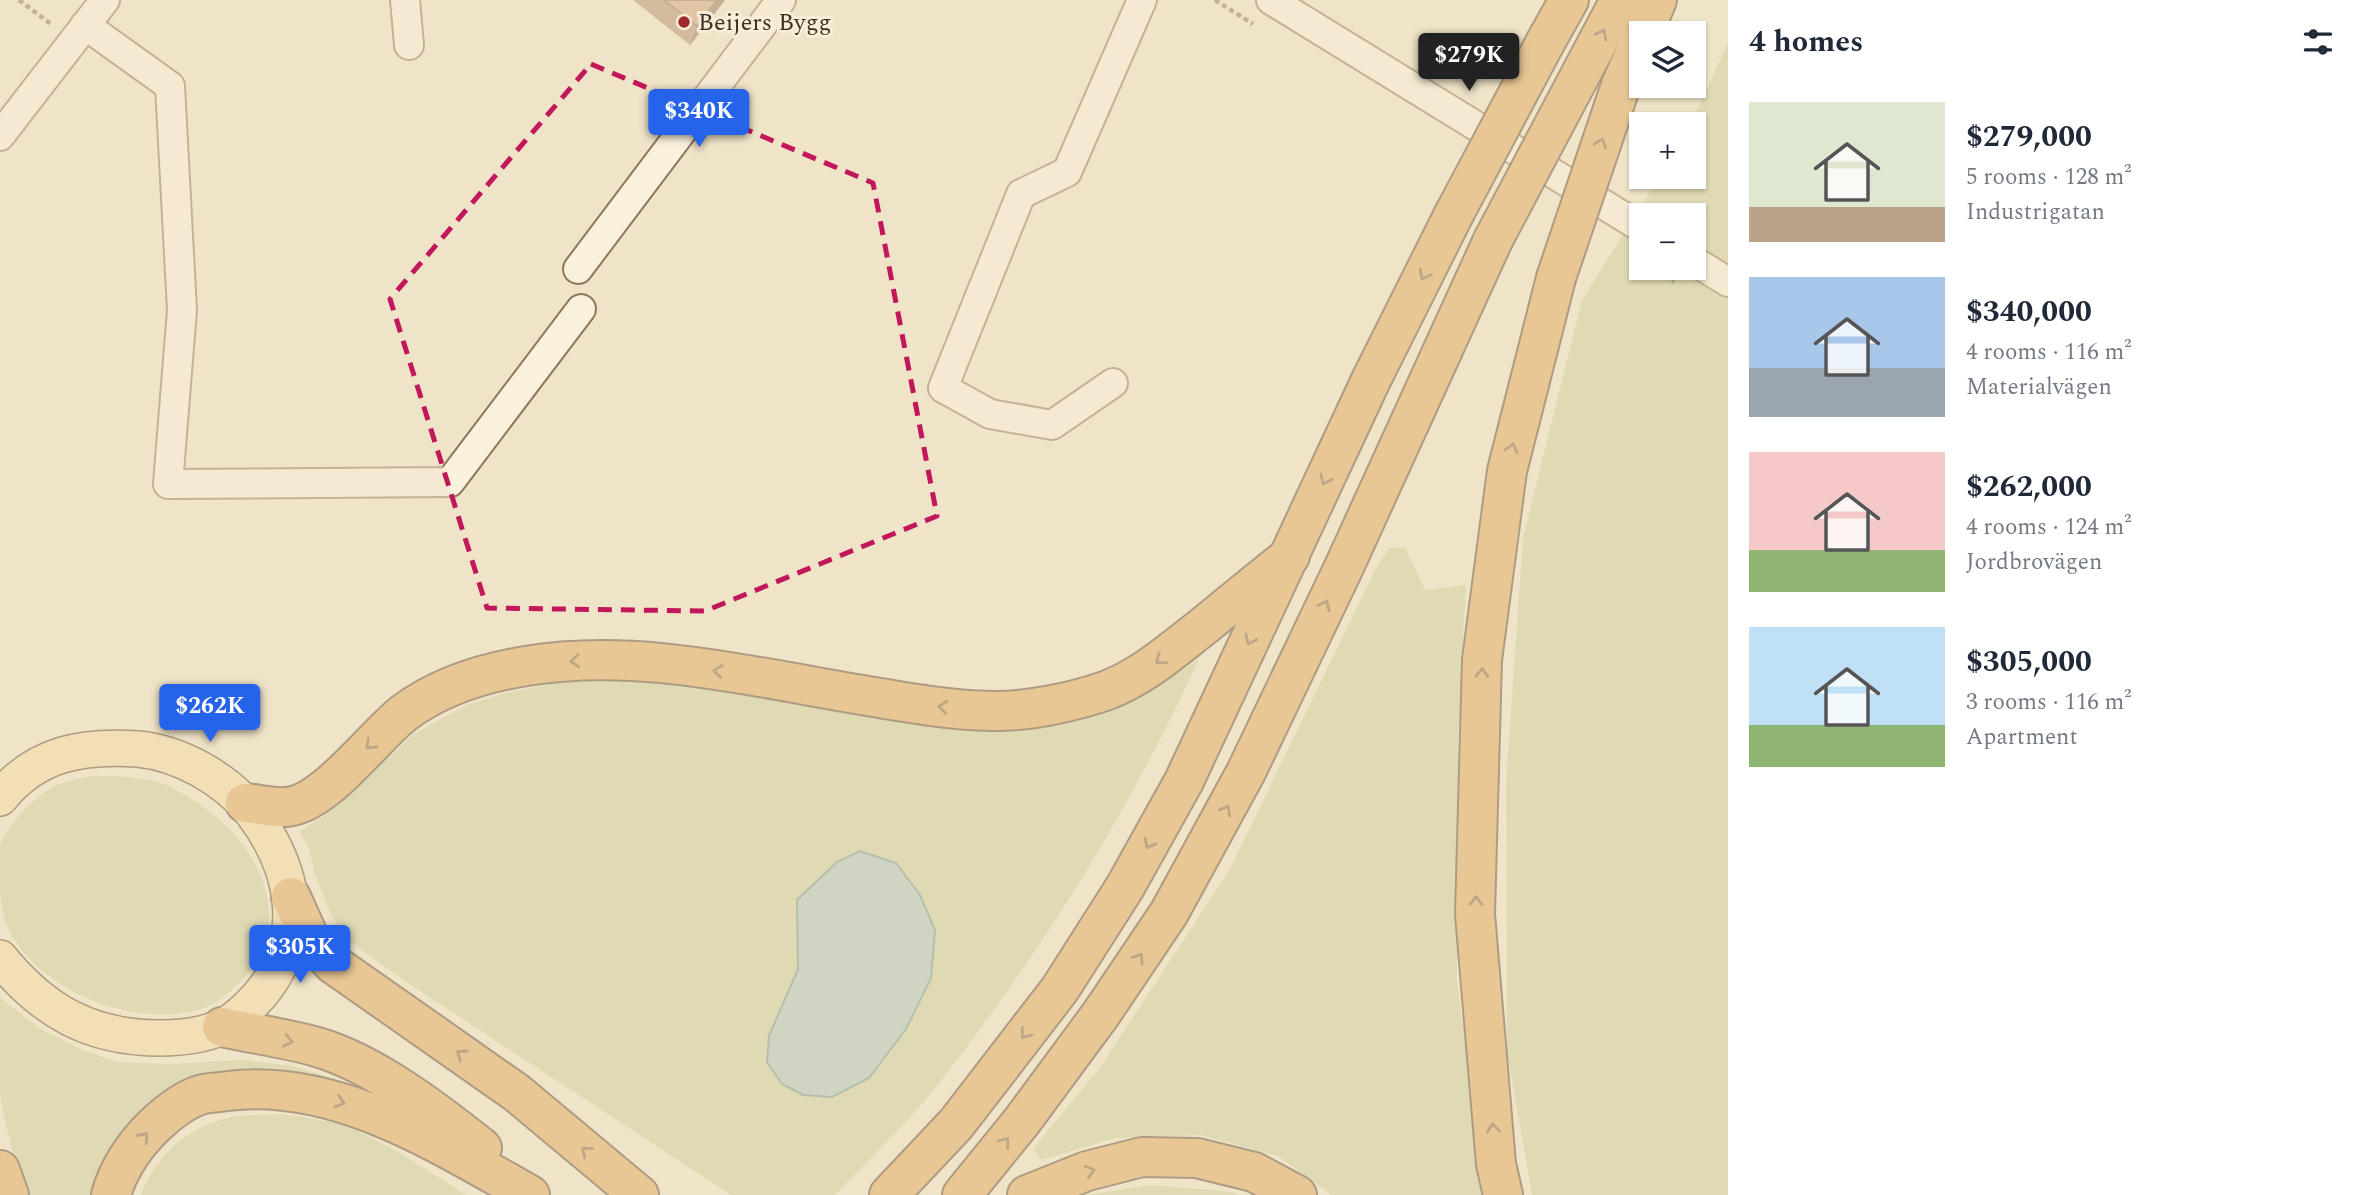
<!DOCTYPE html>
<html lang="en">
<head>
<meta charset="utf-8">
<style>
  body { margin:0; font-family:Spectral,serif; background:#f6f6f7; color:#1f2937; height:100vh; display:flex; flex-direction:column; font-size:26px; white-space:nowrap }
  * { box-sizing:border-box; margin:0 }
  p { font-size:23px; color:#747a83 }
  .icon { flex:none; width:38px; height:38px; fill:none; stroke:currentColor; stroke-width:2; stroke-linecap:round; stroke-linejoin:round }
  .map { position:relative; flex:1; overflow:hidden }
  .panel { display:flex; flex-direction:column; background:#fff; width:630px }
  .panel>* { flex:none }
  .buttons { position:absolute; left:1629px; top:21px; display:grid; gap:14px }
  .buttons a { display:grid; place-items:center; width:77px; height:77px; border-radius:0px; background:#fff; box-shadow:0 2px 5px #0004; font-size:35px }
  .price { position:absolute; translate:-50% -60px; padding:0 16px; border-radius:7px; background:#2563eb; color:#fff; font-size:23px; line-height:46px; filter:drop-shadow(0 2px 4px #0008) }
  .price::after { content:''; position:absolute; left:50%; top:42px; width:21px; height:16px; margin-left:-10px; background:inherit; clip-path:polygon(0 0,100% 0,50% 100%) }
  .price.active { background:#222; color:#fff }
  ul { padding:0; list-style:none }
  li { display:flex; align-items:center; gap:21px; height:175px; padding:0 21px }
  li span { display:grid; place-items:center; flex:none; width:196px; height:140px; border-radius:0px; color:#555 }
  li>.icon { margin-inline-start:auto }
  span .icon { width:84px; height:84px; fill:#fffc; stroke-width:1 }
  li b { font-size:30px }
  h2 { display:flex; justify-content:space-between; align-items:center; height:84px; padding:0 21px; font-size:30px }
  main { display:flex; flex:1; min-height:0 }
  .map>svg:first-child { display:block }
  .green { fill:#c9cf9b; fill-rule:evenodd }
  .water { fill:#a9c4bc; stroke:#6f938a; stroke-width:2 }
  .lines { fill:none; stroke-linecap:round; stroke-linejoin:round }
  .minor-casing { stroke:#8d765c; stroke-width:32 }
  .major-casing { stroke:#5b4430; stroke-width:38 }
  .highway-casing { stroke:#5b4430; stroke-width:42 }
  .path { stroke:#8d765c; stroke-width:4.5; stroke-dasharray:5 3.5; stroke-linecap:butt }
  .minor { stroke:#faf1dc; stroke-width:28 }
  .major { stroke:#f3d9a0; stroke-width:35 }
  .highway { stroke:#e0a458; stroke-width:38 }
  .highway-bridge-casing { stroke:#5b4430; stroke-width:42; stroke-linecap:butt }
  .highway-bridge { stroke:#e0a458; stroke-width:38 }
  .wall { fill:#b2896c }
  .shaded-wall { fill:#916f58 }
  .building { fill:#cf9f7d; stroke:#916f58; stroke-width:2 }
  .oneway { stroke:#7e5d36 }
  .marked { fill:none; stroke:#c2185b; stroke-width:5; stroke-dasharray:14 9; stroke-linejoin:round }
  .poi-dot { fill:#9e2a2b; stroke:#f7eed8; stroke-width:2.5 }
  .labels { text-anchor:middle; stroke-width:6; stroke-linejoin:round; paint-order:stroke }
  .poi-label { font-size:24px; fill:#3d2e20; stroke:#f7eed8; text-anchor:start }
</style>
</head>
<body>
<main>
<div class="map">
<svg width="1728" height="1195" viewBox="0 0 1728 1195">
  <rect width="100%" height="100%" fill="#f0e4c8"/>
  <g class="green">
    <path d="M1728 43V1195H1532L1507 1051 1506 782 1523 538 1582 300 1659 177H1694V124H1691ZM1642 215H1694V268H1642Z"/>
    <path d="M1405 547 1425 590 1466 585 1458 739 1457 980 1485 1195H1332L1278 1156 1200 1135 1116 1138 1041 1160 1033 1149 1098 1070 1229 871 1375 570 1389 548Z"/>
    <path d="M1199 659C1129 812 1040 955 936 1087 907 1124 868 1160 835 1195H731L411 985 349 941 331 915 315 875 309 848 299 832 331 811 414 734 466 705 505 693 566 681 644 680 759 693 910 723 982 728 1109 708 1166 681ZM798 900 906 1029 869 1078 832 1097 769 1036 798 969Z"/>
    <path d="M91 776C116 776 141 776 165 784 173 787 181 793 188 797 234 823 280 878 267 936 262 961 241 984 221 999 200 1014 176 1015 150 1014 96 1010 31 979 7 926 0 909 0 892 0 874 0 866 0 855 0 847 4 826 33 800 51 788 62 781 79 779 91 776Z"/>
    <path d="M0 998 41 1029 83 1050 118 1062 167 1064 242 1060 294 1066 338 1080 337 1085 159 1099 129 1122 107 1153 93 1195H23L3 1112 0 1093Z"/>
    <path d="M282 1114C307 1118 334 1120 357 1131 395 1147 431 1173 466 1195H141C155 1155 190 1125 232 1117 248 1114 266 1115 282 1114Z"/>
    <path d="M1152 1185 1231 1192 1239 1195H1084Z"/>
  </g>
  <path class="water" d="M860 851 896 863 920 895 935 930 931 978 906 1029 869 1078 832 1097 803 1095 782 1084 767 1062 769 1036 798 969 797 900 837 862Z"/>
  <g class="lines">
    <g class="minor-casing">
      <g id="minor">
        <path d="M405 0 409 45"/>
        <path d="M1271 0 1642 228"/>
        <path d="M85 25 170 86 182 310 168 484 450 482 581 309"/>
        <path d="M0 136 105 0"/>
        <path d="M1694 261 1728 282"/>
        <path d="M578 269 781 0"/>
        <path d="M1113 383 1052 425 990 414 943 388 1021 194 1067 172 1142 0"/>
      </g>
    </g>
    <g class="major-casing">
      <path id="major" d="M0 798C36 753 83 745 138 749 180 753 226 779 252 812 295 869 309 938 259 996 248 1008 236 1020 222 1027 204 1035 179 1038 160 1038 90 1038 43 1011 0 958"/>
    </g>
    <g class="highway-casing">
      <g id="highway">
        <path d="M1643 33 1657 0"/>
        <path d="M1546 41 1569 0"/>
        <path d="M1584 68 1620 0"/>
        <path d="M1621 85 1642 37"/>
        <path d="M245 803C258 804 272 808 285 807 324 806 373 737 404 713 440 686 483 673 526 666 633 648 745 675 850 693 897 701 945 710 992 711 1026 712 1073 702 1105 691 1143 677 1174 649 1205 625 1233 602 1261 579 1290 556"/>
        <path d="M291 897 309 937 333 964 517 1093 639 1195"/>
        <path d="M222 1027C253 1034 286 1038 317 1047 373 1063 437 1112 482 1148"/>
        <path d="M0 1170 9 1195"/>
        <path d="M111 1195C119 1167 135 1144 156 1124 168 1113 184 1100 200 1095 208 1092 218 1093 227 1091 335 1077 439 1144 530 1195"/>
        <path d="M889 1195 956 1124 1060 989 1125 887 1184 781 1371 380 1454 214"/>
        <path d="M962 1195 1022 1121 1101 1014 1169 913 1246 772 1344 567 1493 240"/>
        <path d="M1027 1195 1087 1171 1142 1157 1197 1158 1254 1172 1297 1195"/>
        <path d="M1503 1195 1496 1164 1475 914 1482 660 1507 471 1556 278"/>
      </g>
    </g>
    <g class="path">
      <path d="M19 0 51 24"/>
      <path d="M1215 0 1253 24"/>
      <path d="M1630 256 1642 262"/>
      <path d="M1650 268 1674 282"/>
    </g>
    <use href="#minor" class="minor"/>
    <use href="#major" class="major"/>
    <use href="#highway" class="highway"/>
    <g class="highway-bridge-casing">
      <g id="highway-bridge">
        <path d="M1454 214 1546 41"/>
        <path d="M1493 240 1584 68"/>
        <path d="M1556 278 1621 85"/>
      </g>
    </g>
    <use href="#highway-bridge" class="highway-bridge"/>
  </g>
  <path class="wall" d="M633 0H725L690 45Z"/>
  <path class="shaded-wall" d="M717 0H725L690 45 697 26Z"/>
  <path class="building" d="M664 0H717L697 26Z"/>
  <defs><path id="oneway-chevron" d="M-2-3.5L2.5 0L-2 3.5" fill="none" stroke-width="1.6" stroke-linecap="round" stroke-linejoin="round" transform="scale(1.75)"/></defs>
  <g class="oneway">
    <use href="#oneway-chevron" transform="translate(1602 34) rotate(-62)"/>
    <use href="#oneway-chevron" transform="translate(1601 143) rotate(-71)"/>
    <use href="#oneway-chevron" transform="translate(1424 275) rotate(117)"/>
    <use href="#oneway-chevron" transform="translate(1512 448) rotate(-76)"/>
    <use href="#oneway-chevron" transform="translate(1325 480) rotate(115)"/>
    <use href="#oneway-chevron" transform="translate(1325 605) rotate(-65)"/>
    <use href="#oneway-chevron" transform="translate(1250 640) rotate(115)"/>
    <use href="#oneway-chevron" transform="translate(1160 660) rotate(142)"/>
    <use href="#oneway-chevron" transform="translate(575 661) rotate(177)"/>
    <use href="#oneway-chevron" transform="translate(718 671) rotate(-173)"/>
    <use href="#oneway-chevron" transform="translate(1482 673) rotate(-88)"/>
    <use href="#oneway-chevron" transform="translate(943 707) rotate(-175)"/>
    <use href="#oneway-chevron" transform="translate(370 745) rotate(136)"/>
    <use href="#oneway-chevron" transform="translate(1226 810) rotate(-61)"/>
    <use href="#oneway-chevron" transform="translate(1149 844) rotate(119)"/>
    <use href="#oneway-chevron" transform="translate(1476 901) rotate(-88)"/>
    <use href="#oneway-chevron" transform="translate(1139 958) rotate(-56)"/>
    <use href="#oneway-chevron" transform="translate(1025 1034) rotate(128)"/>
    <use href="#oneway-chevron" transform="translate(288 1041) rotate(12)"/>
    <use href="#oneway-chevron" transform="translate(461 1054) rotate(-145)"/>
    <use href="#oneway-chevron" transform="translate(340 1102) rotate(17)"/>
    <use href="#oneway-chevron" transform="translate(1493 1128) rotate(-95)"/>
    <use href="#oneway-chevron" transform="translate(144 1137) rotate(-48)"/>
    <use href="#oneway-chevron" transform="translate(1005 1142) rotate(-51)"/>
    <use href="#oneway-chevron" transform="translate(586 1151) rotate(-140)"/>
    <use href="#oneway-chevron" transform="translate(1090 1171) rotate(-17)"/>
  </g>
  <path d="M0 0H1728V1195H0ZM591 64 873 183 937 516 705 611 487 608 390 299Z" fill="#f0e4c8" fill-opacity=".55" fill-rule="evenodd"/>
  <path class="marked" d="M591 64 873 183 937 516 705 611 487 608 390 299Z"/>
  <circle class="poi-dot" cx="684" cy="22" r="7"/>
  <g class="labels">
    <g class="poi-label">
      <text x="698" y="30">Beijers Bygg</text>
    </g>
  </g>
</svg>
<div class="buttons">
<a><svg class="icon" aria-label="layers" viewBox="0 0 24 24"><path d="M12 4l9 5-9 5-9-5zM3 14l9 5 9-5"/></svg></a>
<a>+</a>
<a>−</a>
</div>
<b class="price active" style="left:1469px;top:93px">$279K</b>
<b class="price" style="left:699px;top:149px">$340K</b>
<b class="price" style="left:210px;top:744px">$262K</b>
<b class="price" style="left:300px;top:985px">$305K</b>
</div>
<section class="panel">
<h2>4 homes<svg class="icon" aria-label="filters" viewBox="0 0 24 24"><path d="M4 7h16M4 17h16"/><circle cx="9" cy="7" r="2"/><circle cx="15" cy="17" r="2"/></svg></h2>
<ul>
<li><span style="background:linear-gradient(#dfe7d0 75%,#b9a48a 0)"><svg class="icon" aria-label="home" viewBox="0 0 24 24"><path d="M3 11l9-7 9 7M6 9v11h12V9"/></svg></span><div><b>$279,000</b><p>5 rooms · 128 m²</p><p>Industrigatan</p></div></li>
<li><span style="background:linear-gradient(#a9c7e8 65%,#9aa5b1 0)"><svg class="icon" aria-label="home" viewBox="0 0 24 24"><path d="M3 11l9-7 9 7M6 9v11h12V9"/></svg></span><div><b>$340,000</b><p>4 rooms · 116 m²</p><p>Materialvägen</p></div></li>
<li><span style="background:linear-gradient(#f6c9c9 70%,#8fb573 0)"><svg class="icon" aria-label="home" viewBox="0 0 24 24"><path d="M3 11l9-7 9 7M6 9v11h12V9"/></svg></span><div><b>$262,000</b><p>4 rooms · 124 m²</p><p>Jordbrovägen</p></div></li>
<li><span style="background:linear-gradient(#bfe0f5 70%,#8fb573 0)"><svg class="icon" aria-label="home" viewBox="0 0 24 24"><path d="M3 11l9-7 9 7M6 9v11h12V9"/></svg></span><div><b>$305,000</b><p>3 rooms · 116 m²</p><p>Apartment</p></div></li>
</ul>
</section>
</main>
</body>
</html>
